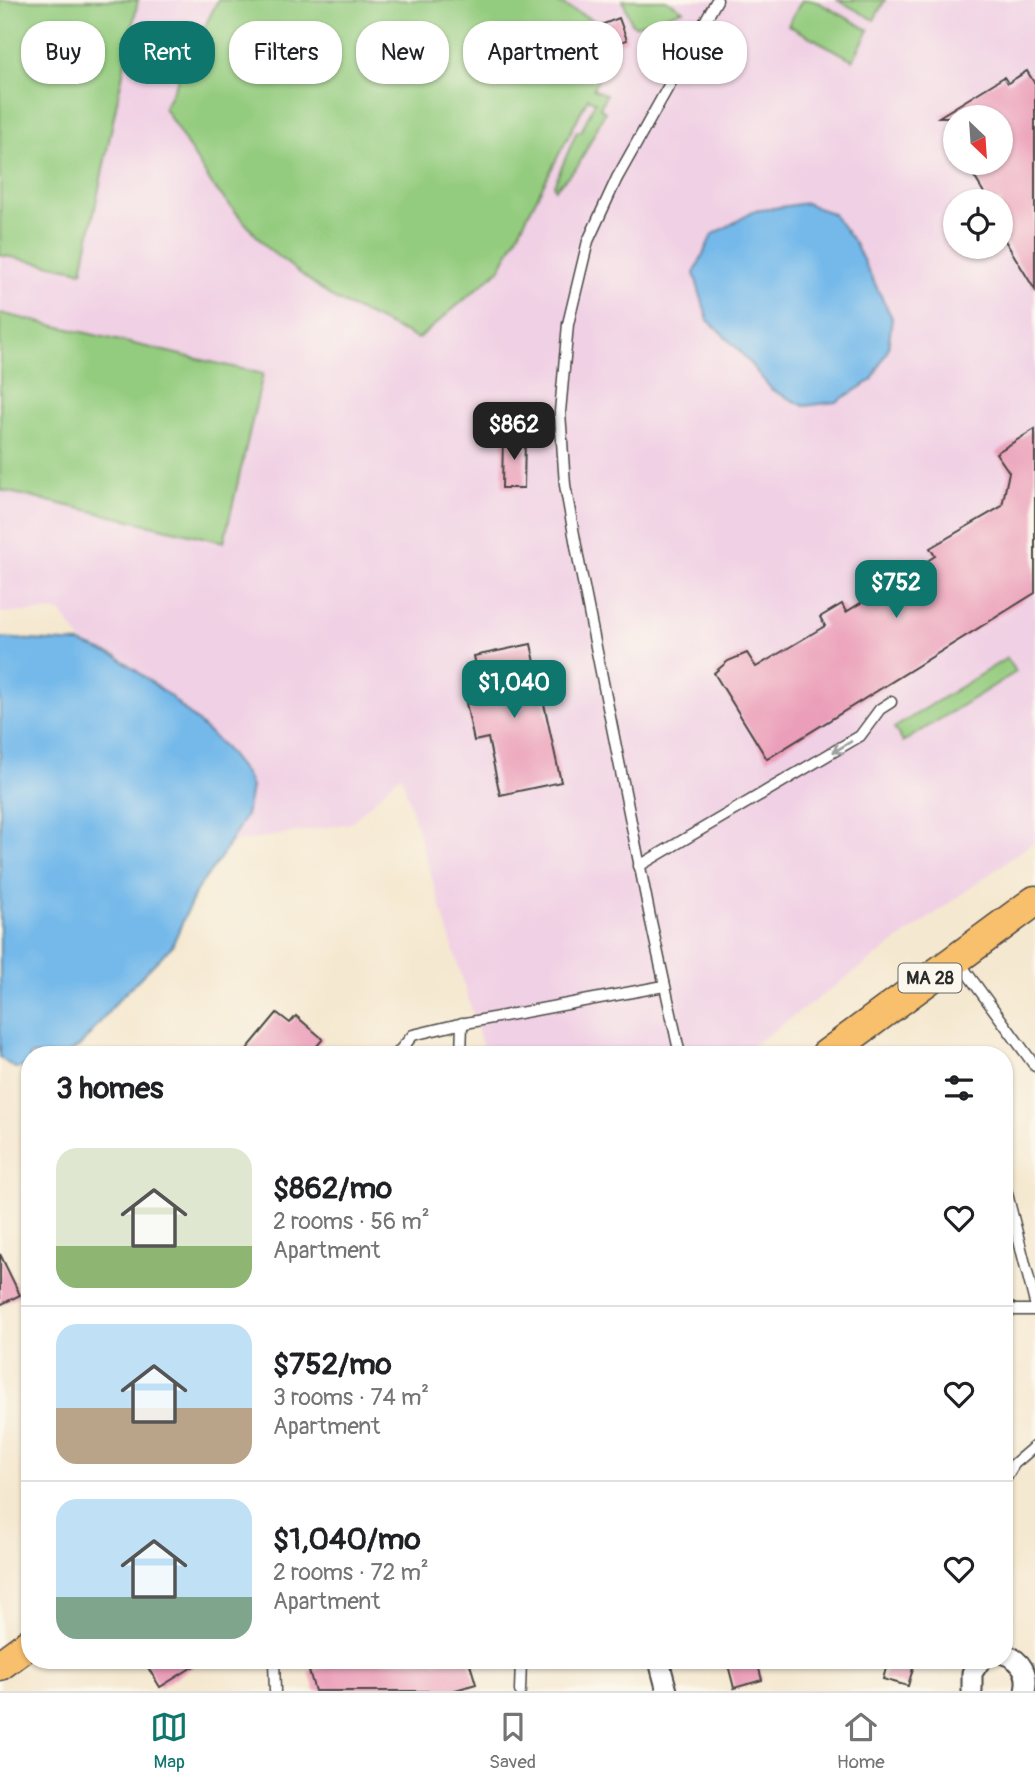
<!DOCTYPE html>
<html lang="en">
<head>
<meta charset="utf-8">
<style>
  body { margin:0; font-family:Pangolin,sans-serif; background:#f6f6f6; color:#202124; height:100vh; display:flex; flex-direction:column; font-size:26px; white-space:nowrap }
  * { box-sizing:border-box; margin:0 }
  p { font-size:23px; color:#757577 }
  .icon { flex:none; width:38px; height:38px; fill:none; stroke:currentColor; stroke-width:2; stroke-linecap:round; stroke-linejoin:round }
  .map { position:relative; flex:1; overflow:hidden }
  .drawer { position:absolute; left:21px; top:1046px; width:992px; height:623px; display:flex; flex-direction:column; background:#fff; border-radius:28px; box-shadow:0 2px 5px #0004 }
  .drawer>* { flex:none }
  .hud { position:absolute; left:21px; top:21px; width:994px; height:63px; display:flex; gap:14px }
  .needle { width:46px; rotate:155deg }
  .buttons { position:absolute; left:943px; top:105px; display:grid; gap:14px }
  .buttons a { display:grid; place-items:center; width:70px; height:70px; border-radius:50%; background:#fff; box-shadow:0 2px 5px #0004; font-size:35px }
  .price { position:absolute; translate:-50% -60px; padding:0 16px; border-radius:14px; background:#0f766e; color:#fff; font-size:23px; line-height:46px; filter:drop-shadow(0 2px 4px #0008) }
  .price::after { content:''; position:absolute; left:50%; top:42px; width:21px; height:16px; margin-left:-10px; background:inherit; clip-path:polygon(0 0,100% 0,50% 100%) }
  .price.selected { background:#222; color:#fff }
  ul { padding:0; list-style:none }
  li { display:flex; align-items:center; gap:21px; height:175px; padding:0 35px }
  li+li { border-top:2px solid #e0e0e0 }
  li span { display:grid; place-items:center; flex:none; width:196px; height:140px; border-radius:21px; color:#555 }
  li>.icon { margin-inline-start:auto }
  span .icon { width:84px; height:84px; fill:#fffc; stroke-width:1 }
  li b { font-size:30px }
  h2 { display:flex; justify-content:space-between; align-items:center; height:84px; padding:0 35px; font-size:30px }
  .chip { padding:0 24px; border-radius:28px; background:#fff; box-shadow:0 2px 5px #0004; font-size:24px; line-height:63px }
  .chip.selected { background:#0f766e; color:#fff }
  .tabs { display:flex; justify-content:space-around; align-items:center; height:98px; border-top:2px solid #e0e0e0; background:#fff; font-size:19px; color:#757577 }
  .tabs a { display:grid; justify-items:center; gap:4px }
  .tabs .selected { color:#0f766e }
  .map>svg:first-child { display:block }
  .built { fill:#f0d0e4; fill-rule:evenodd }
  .green { fill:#94cc7f; stroke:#607c55; stroke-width:2 }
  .water { fill:#74b9ea; stroke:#50728a; stroke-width:2 }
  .building { fill:#eb9eb9 }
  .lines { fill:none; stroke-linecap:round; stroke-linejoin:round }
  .lane-casing { stroke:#494744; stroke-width:13 }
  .street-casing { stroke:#494744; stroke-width:23 }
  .primary-casing { stroke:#494744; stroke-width:33 }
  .lane { stroke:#fff; stroke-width:10 }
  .street { stroke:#fff; stroke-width:19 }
  .primary { stroke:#f8bf6c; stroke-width:30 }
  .oneway { stroke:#a0a0a0 }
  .labels { text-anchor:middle; stroke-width:5; stroke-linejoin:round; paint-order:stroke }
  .shield { fill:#fbf7ec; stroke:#696865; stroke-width:2 }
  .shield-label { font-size:18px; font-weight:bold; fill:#2b2b2b }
</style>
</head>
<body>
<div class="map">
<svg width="1035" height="1691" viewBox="0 0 1035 1691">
  <rect width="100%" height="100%" fill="#fbf7ec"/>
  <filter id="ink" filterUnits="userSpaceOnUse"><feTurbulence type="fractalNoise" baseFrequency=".0143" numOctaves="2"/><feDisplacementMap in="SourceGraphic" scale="14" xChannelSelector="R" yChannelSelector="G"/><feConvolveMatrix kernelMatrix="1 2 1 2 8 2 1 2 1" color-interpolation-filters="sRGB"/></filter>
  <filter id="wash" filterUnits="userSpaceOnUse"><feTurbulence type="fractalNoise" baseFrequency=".00686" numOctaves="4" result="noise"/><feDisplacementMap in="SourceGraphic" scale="28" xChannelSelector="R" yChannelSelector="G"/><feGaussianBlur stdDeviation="1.57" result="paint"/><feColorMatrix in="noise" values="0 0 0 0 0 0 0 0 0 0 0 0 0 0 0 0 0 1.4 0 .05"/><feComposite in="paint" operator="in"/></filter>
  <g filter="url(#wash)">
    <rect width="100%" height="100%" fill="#f5e8d0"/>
    <path class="built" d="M0 0H1035V841L740 1055H485L401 774 351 823 224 844 60 611 0 613ZM956 117H1001V163H956ZM956 201H1001V247H956Z"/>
    <g class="green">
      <path d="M0 0H138L82 271 0 255Z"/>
      <path d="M218 0H553L593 20 607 62 593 89 606 95 600 108 605 112 578 166 555 189 554 185 577 131 581 132 595 102 588 98 500 269 418 339 334 299 268 249 212 185 164 108Z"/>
      <path d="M623 0H666L683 10 635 26 632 24Z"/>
      <path d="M802 0H814L869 30 853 60 788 25Z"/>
      <path d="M838 0H885L874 20Z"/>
      <path d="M0 313 263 374 224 542 0 490Z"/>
      <path d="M1007 658 1016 672 903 742 894 728Z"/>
    </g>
    <g class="water">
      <path d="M806 203 833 214 854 242 892 318 888 349 872 380 836 402 804 406 772 390 738 349 708 320 694 273 712 235 755 211Z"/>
      <path d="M0 638 80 643 118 657 171 697 222 745 246 775 251 787 246 815 221 857 196 891 172 946 120 998 81 1045 65 1055H30V1067L15 1068 0 1058Z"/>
    </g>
    <g id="blocks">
      <g class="building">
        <path d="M619 18 627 40 606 48 598 26Z"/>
        <path d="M1027 71 1035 84V290L1001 234V201H989L966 163H1001V117H939L1004 77 1008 83Z"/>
        <path d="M1035 429V593L767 759 714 673 728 661 747 653 756 667 825 626 820 617 842 604 846 612 885 588 881 580 902 566 906 575 935 556 930 548 1002 506 1009 472 996 453Z"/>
        <path d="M503 437H525L524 488H502Z"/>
        <path d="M531 644 561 782 500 795 488 738 474 741 466 703 483 699 474 656Z"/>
        <path d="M277 1013 290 1023 296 1016 323 1039 309 1055H242Z"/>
        <path d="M0 1254 20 1295 0 1305Z"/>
        <path d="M144 1661H202L160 1687Z"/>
        <path d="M349 1661H469L476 1684 452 1691H315L309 1671Z"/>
        <path d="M727 1661H757L762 1680 734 1688Z"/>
        <path d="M888 1661H915L908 1686 883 1679Z"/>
      </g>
    </g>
  </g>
  <g filter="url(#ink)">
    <use href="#blocks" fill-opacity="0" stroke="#494744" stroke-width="2"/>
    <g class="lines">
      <g class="lane-casing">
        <g id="lane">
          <path d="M639 866 860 736 880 709 891 702"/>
          <path d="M959 962 1035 1066"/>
          <path d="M396 1055 413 1035 455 1025 664 986"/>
          <path d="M461 1055 462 1023"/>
          <path d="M680 1055 650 917 579 562 565 485 560 412 568 324 588 241 617 178 717 0"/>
          <path d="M1004 1182 1035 1303"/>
          <path d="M1004 1305 1015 1310H1035"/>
          <path d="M1004 1481 1014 1464 1035 1446"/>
          <path d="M274 1661 275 1691"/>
          <path d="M520 1691 521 1661"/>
        </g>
      </g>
      <g class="street-casing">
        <g id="street">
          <path d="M1004 1654C1022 1660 1029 1674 1025 1691"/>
          <path d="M659 1661 667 1691"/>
          <path d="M972 1691V1673L980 1661"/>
        </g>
      </g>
      <g class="primary-casing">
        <g id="primary">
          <path d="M826 1055 1035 901"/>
          <path d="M0 1665 30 1643"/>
        </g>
      </g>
      <use href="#lane" class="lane"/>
      <use href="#street" class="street"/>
      <use href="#primary" class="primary"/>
    </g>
    <defs><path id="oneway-shaft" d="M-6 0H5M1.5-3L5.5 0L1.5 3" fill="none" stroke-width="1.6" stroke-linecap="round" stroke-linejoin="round" transform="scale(1.75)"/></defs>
    <use class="oneway" href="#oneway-shaft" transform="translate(842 747) rotate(149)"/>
  </g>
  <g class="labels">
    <rect class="shield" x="898.5" y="963.5" width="63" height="29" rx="5"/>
    <g class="shield-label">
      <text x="930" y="984">MA 28</text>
    </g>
  </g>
</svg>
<div class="buttons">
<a><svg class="needle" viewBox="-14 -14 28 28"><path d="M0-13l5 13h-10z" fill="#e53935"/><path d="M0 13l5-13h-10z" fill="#757577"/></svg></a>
<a><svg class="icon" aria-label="locate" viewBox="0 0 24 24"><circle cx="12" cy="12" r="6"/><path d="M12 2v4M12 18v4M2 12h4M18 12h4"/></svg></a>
</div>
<b class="price selected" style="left:514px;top:462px">$862</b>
<b class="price" style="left:896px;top:620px">$752</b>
<b class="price" style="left:514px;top:720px">$1,040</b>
<div class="hud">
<a class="chip">Buy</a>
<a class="chip selected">Rent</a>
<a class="chip">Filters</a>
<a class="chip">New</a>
<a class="chip">Apartment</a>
<a class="chip">House</a>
</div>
<section class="drawer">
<h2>3 homes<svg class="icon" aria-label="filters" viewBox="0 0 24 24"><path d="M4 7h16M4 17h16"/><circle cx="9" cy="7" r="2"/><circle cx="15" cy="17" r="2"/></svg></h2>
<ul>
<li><span style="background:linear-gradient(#dfe7d0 70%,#8fb573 0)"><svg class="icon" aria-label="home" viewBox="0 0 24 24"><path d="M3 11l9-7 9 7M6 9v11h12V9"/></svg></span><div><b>$862/mo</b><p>2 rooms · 56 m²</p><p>Apartment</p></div><svg class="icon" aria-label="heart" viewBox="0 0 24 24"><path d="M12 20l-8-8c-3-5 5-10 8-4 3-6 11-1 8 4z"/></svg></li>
<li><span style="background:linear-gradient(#bfe0f5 60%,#b9a48a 0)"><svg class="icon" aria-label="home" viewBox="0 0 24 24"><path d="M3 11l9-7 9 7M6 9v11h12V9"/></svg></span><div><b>$752/mo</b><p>3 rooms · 74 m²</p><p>Apartment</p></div><svg class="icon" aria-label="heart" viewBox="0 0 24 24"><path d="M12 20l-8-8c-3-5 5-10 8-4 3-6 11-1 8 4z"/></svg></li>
<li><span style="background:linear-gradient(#bfe0f5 70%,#7fa58c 0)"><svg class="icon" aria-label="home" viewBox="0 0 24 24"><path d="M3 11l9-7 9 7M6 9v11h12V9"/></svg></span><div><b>$1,040/mo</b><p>2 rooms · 72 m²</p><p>Apartment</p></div><svg class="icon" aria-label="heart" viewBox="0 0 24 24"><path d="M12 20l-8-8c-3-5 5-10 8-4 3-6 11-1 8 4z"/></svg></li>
</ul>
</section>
</div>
<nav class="tabs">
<a class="selected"><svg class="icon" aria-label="map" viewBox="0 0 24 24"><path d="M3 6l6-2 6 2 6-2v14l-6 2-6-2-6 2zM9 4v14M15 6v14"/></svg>Map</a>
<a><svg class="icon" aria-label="saved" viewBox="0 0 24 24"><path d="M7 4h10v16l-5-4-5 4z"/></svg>Saved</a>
<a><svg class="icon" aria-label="home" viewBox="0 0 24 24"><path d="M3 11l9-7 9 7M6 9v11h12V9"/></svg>Home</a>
</nav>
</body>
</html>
